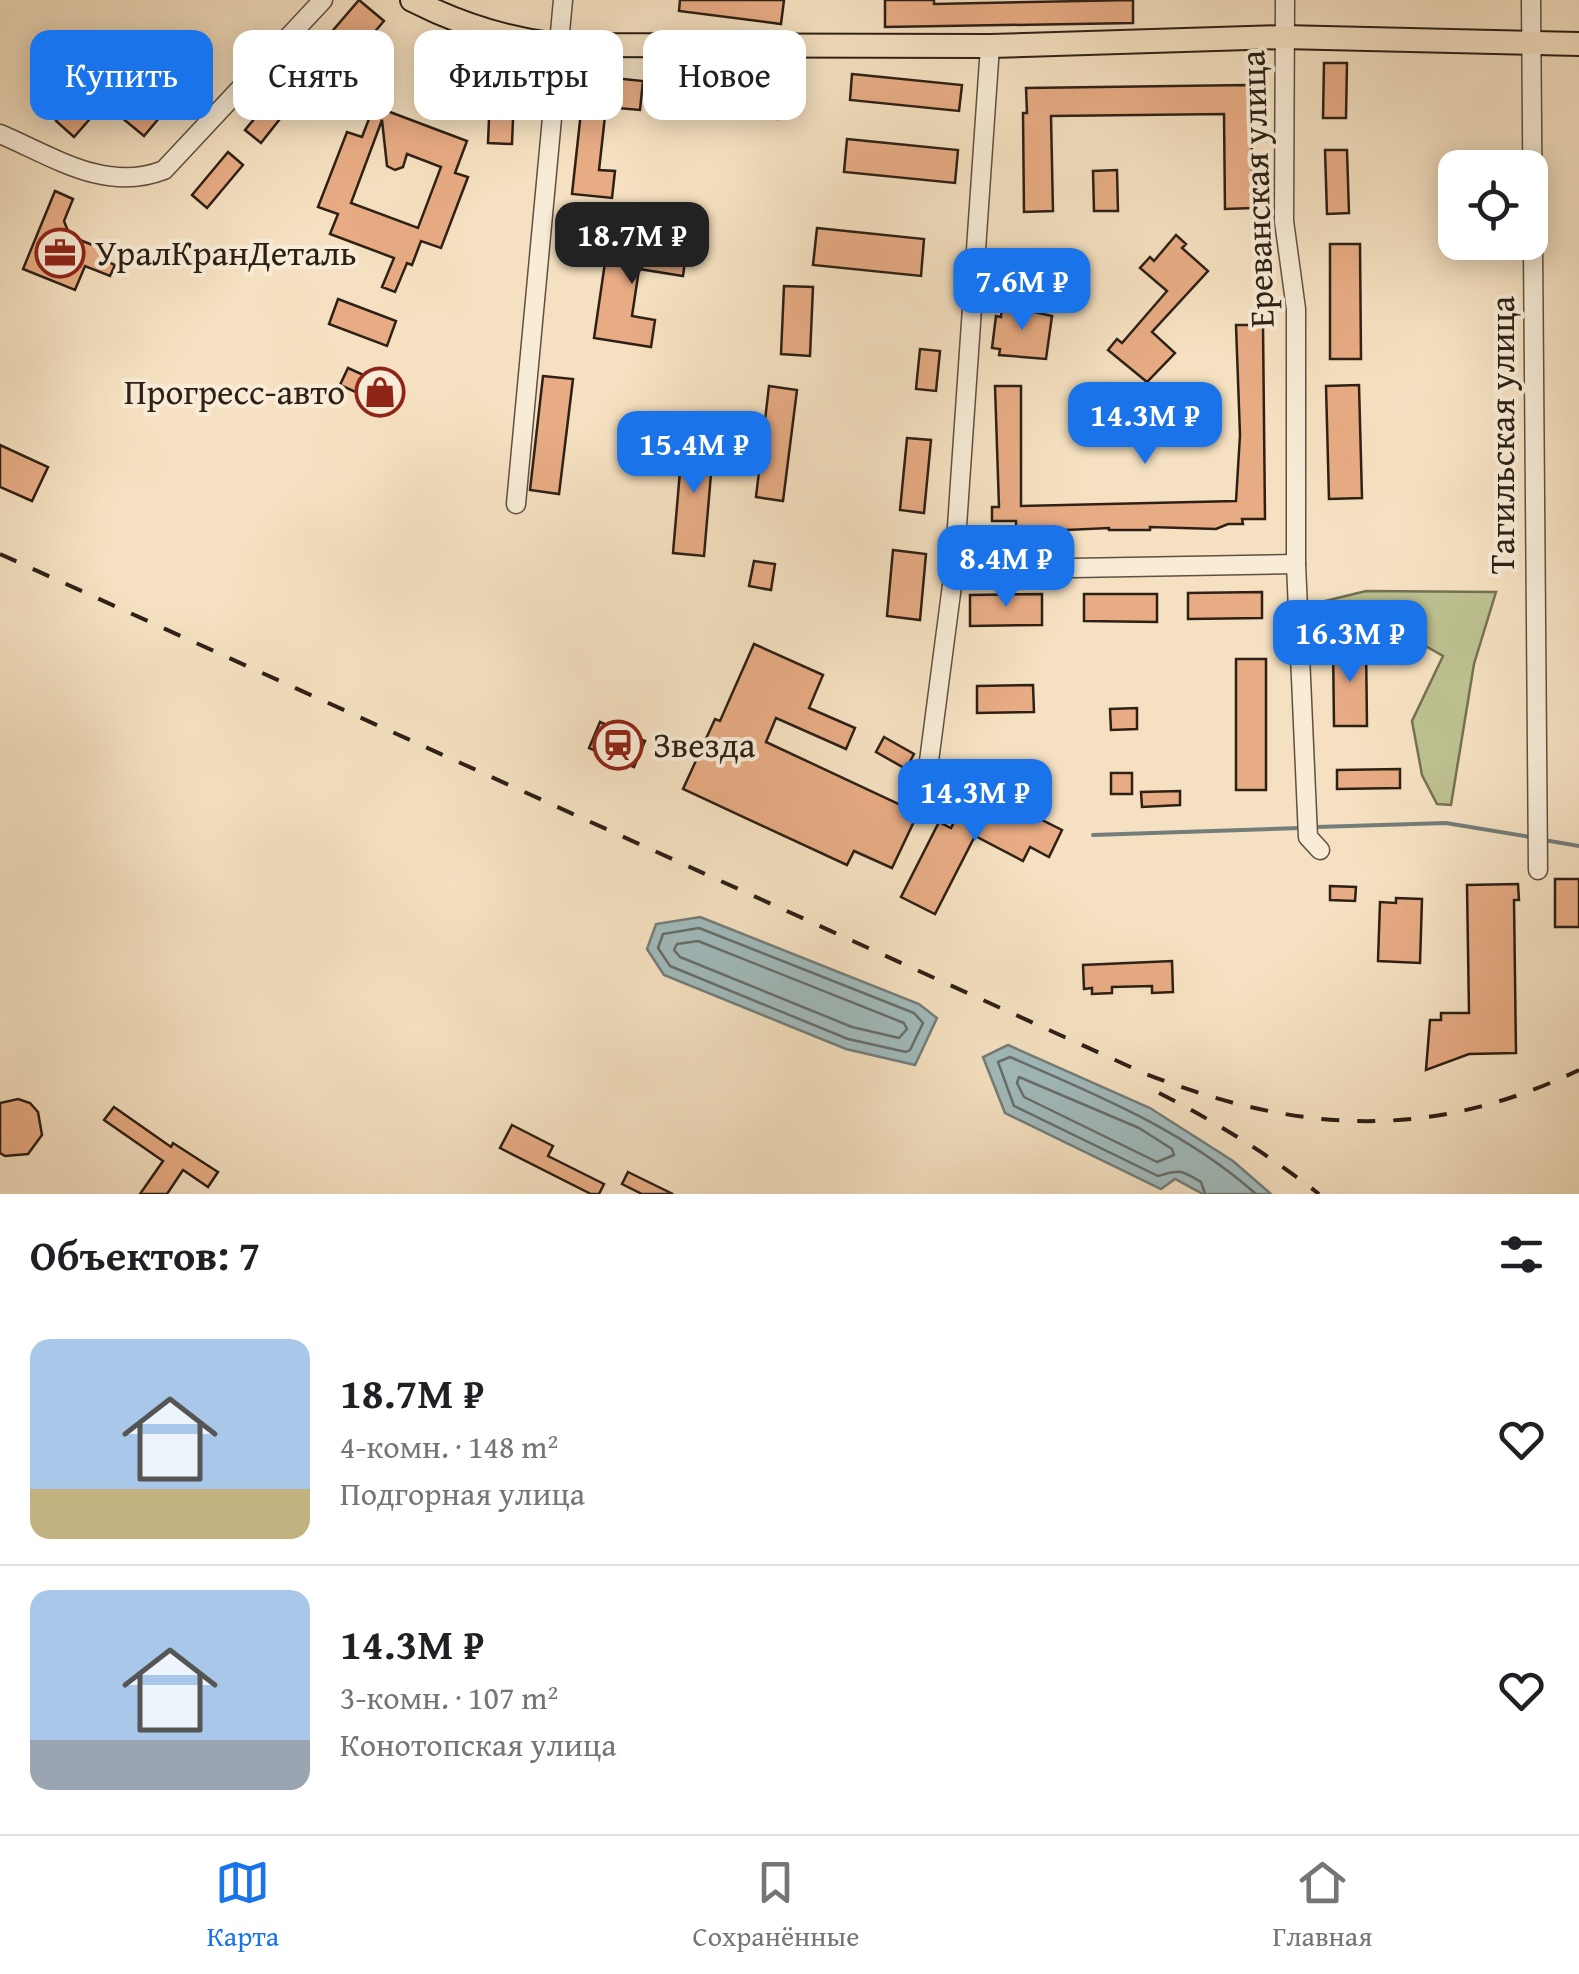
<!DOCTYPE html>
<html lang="ru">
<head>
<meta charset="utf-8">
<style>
  body { margin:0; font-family:"Gentium Book Plus",serif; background:#f2f2f2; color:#202124; height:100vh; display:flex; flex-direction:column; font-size:38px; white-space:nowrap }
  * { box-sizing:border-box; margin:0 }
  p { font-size:32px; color:#757577 }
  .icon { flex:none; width:55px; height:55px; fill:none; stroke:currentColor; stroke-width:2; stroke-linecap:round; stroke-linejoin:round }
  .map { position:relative; height:1194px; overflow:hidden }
  .drawer { display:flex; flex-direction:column; background:#fff; flex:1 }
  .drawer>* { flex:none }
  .guide { position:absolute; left:30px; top:30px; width:1000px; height:90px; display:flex; gap:20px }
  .tools { position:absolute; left:1438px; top:150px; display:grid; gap:20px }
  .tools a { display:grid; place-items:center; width:110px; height:110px; border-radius:20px; background:#fff; box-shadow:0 5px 25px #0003; font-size:50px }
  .price { position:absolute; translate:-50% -85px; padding:0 22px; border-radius:20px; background:#1a73e8; color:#fff; font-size:32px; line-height:65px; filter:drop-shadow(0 2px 5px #0008) }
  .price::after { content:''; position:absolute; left:50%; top:60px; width:30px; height:22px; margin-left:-15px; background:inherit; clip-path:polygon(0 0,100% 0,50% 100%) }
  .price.active { background:#222; color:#fff }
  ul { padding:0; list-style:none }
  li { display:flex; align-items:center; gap:30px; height:250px; padding:0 30px }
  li+li { border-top:2px solid #e0e0e0 }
  li span { display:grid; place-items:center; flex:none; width:280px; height:200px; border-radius:20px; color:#555 }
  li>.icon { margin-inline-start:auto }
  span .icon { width:120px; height:120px; fill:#fffc; stroke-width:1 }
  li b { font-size:42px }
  h2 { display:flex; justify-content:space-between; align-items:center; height:120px; padding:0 30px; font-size:42px }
  .chip { padding:0 35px; border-radius:20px; background:#fff; box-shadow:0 5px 25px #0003; font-size:35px; line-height:90px }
  .chip.active { background:#1a73e8; color:#fff }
  .dock { display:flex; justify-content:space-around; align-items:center; height:140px; border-top:2px solid #e0e0e0; background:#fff; font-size:28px; color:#757577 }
  .dock a { display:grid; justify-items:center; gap:5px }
  .dock .active { color:#1a73e8 }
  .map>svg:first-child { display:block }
  .green { fill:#bec291; stroke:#767154; stroke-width:2.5 }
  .water { fill:#a1bbbd; stroke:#737d7a; stroke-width:2.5 }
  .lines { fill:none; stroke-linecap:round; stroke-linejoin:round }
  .shore { stroke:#676e6a; stroke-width:2.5 }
  .stream { stroke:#737d7a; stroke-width:4 }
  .building { fill:#e8ac84; stroke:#2d2016; stroke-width:2.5; fill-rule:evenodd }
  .minor-casing { stroke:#5f5041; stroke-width:21 }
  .major-casing { stroke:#2d2016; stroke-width:26 }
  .minor { stroke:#f8ecd7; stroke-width:18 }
  .major { stroke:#f5e1c1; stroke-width:22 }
  .rail { stroke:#2d2016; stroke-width:4; stroke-dasharray:18 18; stroke-linecap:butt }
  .labels { text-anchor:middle; stroke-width:8; stroke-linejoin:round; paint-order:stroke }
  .street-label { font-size:35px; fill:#2d2016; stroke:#f8ecd7 }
  .poi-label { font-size:35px; fill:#2d2016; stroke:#f8ecd7; text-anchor:start }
</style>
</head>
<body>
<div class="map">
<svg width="1579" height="1194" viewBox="0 0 1579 1194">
  <rect width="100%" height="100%" fill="#f5e1c1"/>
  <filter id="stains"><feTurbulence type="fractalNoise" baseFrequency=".002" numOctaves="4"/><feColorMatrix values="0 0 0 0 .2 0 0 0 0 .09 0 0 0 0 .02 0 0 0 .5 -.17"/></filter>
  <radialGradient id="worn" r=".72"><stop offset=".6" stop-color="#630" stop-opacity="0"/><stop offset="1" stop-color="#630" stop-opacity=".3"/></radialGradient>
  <path class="green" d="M1366 591 1496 592 1474 664 1451 805 1437 804 1422 775 1412 721 1443 656 1387 624 1312 639 1317 603Z"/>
  <g class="water">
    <path d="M700 917 919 1004 937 1018 915 1065 846 1049 664 975 647 949 656 924Z"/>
    <path d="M1008 1045 1150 1108 1233 1161 1271 1194H1203L1175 1179 1161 1189 1005 1113 983 1057Z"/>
  </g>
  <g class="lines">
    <g class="shore">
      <path d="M699 928 914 1013 923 1023 910 1050 906 1052 848 1039 670 966 658 948 663 934Z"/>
      <path d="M698 941 904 1023 907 1029 899 1038 852 1027 680 957 674 950 677 944Z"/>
      <path d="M1019 1077 1139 1128 1172 1149 1174 1155 1157 1162 1024 1097 1017 1083Z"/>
      <path d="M1205 1194 1201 1182C1180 1169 1180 1170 1158 1176L1014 1106 998 1062 1010 1057C1097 1095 1184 1130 1256 1194"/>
    </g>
    <g class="stream">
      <path d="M1316 827 1446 823 1530 837"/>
      <path d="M1093 835 1301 828"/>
      <path d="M1544 840 1579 846"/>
    </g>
  </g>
  <g class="building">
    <path d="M359 0 384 21 329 85 304 64Z"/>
    <path d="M680 0H784L781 24 679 11Z"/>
    <path d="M885 0H934V4L1133 0V23L885 27Z"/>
    <path d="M156 61 186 86 144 136 104 103 74 137 56 121 95 78 121 102Z"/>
    <path d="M1324 63H1347L1346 118H1323Z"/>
    <path d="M491 70 515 71 512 144 488 143Z"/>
    <path d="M852 74 962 85 959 111 850 100Z"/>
    <path d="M585 75 643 81 640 110 606 107 599 170 615 171 612 198 572 194Z"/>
    <path d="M674 80 780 91 777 119 671 108Z"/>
    <path d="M283 84 298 96 261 143 245 130Z"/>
    <path d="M1247 85 1248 112H1251L1253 208 1225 209 1224 114 1051 116 1053 211 1024 212 1023 113H1027L1026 88Z"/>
    <path d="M374 106 467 141 455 173 468 177 441 248 421 241 412 265 407 263 395 292 382 287 394 258 330 234 338 214 318 207 347 132 362 137ZM382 120 387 166 395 170 403 167 407 154 441 167 418 228 351 203Z"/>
    <path d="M847 139 958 150 955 183 844 172Z"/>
    <path d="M1325 150H1347L1349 213 1327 214Z"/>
    <path d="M228 152 243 165 207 208 192 195Z"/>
    <path d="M1117 170 1118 211H1094L1093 171Z"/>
    <path d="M55 191 73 199 64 221 70 236 100 248 102 259 115 265 110 276 85 266 75 290 23 269Z"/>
    <path d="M817 228 924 239 921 276 813 265Z"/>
    <path d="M609 235 687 247 683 276 639 269 632 316 655 320 651 347 594 338Z"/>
    <path d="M1176 235 1186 244 1182 248 1208 271 1152 332 1175 353 1147 382 1108 350 1117 339 1122 343 1167 291 1140 268 1150 257 1154 261Z"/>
    <path d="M1330 244H1360L1361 359H1330Z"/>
    <path d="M784 286 813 287 810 356 781 354Z"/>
    <path d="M338 299 396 321 387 346 329 324Z"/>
    <path d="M1002 305 1052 316 1046 359 999 355 1000 349 992 348 996 316 1001 317Z"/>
    <path d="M1236 325H1263L1265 519H1242L1243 524H1228L1216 529 1150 527V530H1109V528L1044 531 1016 529V521H992V507H999L995 386H1021V506L1236 501 1240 435Z"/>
    <path d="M920 349 940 351 936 391 916 389Z"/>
    <path d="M348 368 401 392 393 409 340 385Z"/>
    <path d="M543 376 573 379 559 494 530 490Z"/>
    <path d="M1359 385 1362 498 1329 499 1326 386Z"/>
    <path d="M769 386 797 390 783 501 756 497Z"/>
    <path d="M683 436 714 439 704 556 673 553Z"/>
    <path d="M907 438 931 440 924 513 900 510Z"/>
    <path d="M0 445 48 467 32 501 0 487Z"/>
    <path d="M893 550 926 554 920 620 887 616Z"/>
    <path d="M754 561 775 564 771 590 749 586Z"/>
    <path d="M1262 592V618L1188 619V593Z"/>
    <path d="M1042 594V625L970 626V595Z"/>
    <path d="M1084 594H1157V622L1084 621Z"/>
    <path d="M754 644 823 675 809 708 855 728 846 749 776 718 766 742 918 813 892 868 854 851 847 865 683 789 715 719 720 721Z"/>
    <path d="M1333 644H1366L1367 726H1334Z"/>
    <rect x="1236" y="659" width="30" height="131"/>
    <path d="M1033 685 1034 712 977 713V686Z"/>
    <path d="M1137 708V729L1111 730 1110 709Z"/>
    <path d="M600 722 645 741 634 767 589 748Z"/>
    <path d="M884 737 914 754 906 769 876 752Z"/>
    <path d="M1400 769V788L1337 789V770Z"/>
    <rect x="1111" y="773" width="21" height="21"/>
    <path d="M972 785 1062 830 1049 857 1030 847 1023 861 975 836 935 914 901 897 939 822 951 828Z"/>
    <path d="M1180 791V805L1142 807 1141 792Z"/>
    <rect x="1555" y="879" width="24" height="48"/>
    <path d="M1518 884 1519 900H1514L1516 1053 1469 1054 1426 1070 1430 1020H1441V1013H1469L1467 885Z"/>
    <path d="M1330 886 1356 887 1355 901 1330 900Z"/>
    <path d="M1396 898 1422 899 1420 963 1378 961 1380 902 1396 903Z"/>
    <path d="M1172 961 1173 992 1152 993V986L1112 987V993L1092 994V988L1084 989 1083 965Z"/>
    <path d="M18 1099 30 1103 38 1112 42 1135 28 1154 5 1156 0 1153V1103Z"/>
    <path d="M114 1107 171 1147 173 1143 218 1172 208 1187 183 1170 167 1194H140L163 1161 104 1120Z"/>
    <path d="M512 1125 553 1146 548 1156 604 1184 599 1194H591L500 1148Z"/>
    <path d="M628 1172 673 1194H642L622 1184Z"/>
  </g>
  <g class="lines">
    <g class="minor-casing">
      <g id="minor">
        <path d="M1285 0 1284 221 1296 309V564L1308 837 1320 850"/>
        <path d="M1531 0 1538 870"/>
        <path d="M0 134C54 157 106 193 164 170L323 0"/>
        <path d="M516 504 563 0"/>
        <path d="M954 570 1296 564"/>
        <path d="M929 761 954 570 990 46"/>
      </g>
    </g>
    <g class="major-casing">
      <path id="major" d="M412 0C459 24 505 39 557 45L990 46 1283 37 1579 44"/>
    </g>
    <use href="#minor" class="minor"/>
    <use href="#major" class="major"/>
    <g class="rail">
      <path d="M0 554 1146 1074C1297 1133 1429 1142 1579 1070"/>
      <path d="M1159 1093C1216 1122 1268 1154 1319 1194"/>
    </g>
  </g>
  <defs>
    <g id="office-ring" transform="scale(2.5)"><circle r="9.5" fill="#f8ecd7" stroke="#8f2418" stroke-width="1.5"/><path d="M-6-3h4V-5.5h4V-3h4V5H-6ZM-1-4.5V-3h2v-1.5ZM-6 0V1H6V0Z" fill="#8f2418"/></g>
    <g id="shop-ring" transform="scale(2.5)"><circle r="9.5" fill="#f8ecd7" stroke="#8f2418" stroke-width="1.5"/><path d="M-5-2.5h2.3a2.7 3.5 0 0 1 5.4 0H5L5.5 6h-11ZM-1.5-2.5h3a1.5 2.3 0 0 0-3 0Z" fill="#8f2418"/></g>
    <g id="station-ring" transform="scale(2.5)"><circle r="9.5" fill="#f8ecd7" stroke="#8f2418" stroke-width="1.5"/><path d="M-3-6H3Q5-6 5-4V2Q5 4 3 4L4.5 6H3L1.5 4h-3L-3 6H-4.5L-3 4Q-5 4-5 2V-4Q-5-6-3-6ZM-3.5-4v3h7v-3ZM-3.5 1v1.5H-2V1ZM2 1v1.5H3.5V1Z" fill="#8f2418"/></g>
  </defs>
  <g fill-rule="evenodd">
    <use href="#office-ring" x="60" y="253"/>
    <use href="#shop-ring" x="380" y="392"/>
    <use href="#station-ring" x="618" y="745"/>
  </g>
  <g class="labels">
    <g class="street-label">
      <text transform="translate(1257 189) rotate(-92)" y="12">Ереванская улица</text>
      <text transform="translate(1502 435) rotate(-90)" y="12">Тагильская улица</text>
    </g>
    <g class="poi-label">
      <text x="95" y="265">УралКранДеталь</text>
      <text x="345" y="404" text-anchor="end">Прогресс-авто</text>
      <text x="653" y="757">Звезда</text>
    </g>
  </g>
  <rect width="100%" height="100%" filter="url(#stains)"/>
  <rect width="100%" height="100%" fill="url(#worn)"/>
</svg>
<div class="tools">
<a><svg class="icon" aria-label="locate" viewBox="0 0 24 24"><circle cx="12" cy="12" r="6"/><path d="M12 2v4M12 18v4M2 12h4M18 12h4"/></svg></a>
</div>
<b class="price active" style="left:632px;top:287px">18.7M ₽</b>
<b class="price" style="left:1022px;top:333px">7.6M ₽</b>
<b class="price" style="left:1145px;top:467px">14.3M ₽</b>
<b class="price" style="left:694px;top:496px">15.4M ₽</b>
<b class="price" style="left:1006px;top:610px">8.4M ₽</b>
<b class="price" style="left:1350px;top:685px">16.3M ₽</b>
<b class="price" style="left:975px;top:844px">14.3M ₽</b>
<div class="guide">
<a class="chip active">Купить</a>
<a class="chip">Снять</a>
<a class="chip">Фильтры</a>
<a class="chip">Новое</a>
</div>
</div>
<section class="drawer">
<h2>Объектов: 7<svg class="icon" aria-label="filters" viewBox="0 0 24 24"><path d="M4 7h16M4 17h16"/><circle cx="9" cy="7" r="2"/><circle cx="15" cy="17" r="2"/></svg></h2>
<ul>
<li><span style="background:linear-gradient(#a9c7e8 75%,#c2b280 0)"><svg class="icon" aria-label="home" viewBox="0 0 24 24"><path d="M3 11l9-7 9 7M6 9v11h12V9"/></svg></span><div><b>18.7M ₽</b><p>4-комн. · 148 m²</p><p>Подгорная улица</p></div><svg class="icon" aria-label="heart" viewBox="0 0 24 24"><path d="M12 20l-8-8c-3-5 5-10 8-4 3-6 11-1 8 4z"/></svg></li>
<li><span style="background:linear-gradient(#a9c7e8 75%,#9aa5b1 0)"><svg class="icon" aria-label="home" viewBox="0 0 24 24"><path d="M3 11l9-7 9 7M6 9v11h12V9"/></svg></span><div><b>14.3M ₽</b><p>3-комн. · 107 m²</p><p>Конотопская улица</p></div><svg class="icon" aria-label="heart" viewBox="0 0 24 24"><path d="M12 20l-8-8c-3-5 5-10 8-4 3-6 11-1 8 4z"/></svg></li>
</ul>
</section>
<nav class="dock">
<a class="active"><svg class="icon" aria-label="map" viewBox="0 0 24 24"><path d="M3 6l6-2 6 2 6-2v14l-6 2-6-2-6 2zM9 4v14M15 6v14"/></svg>Карта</a>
<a><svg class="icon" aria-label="saved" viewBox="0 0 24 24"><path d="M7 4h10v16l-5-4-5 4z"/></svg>Сохранённые</a>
<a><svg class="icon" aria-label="home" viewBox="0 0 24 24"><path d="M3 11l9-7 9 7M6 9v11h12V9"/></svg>Главная</a>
</nav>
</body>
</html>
